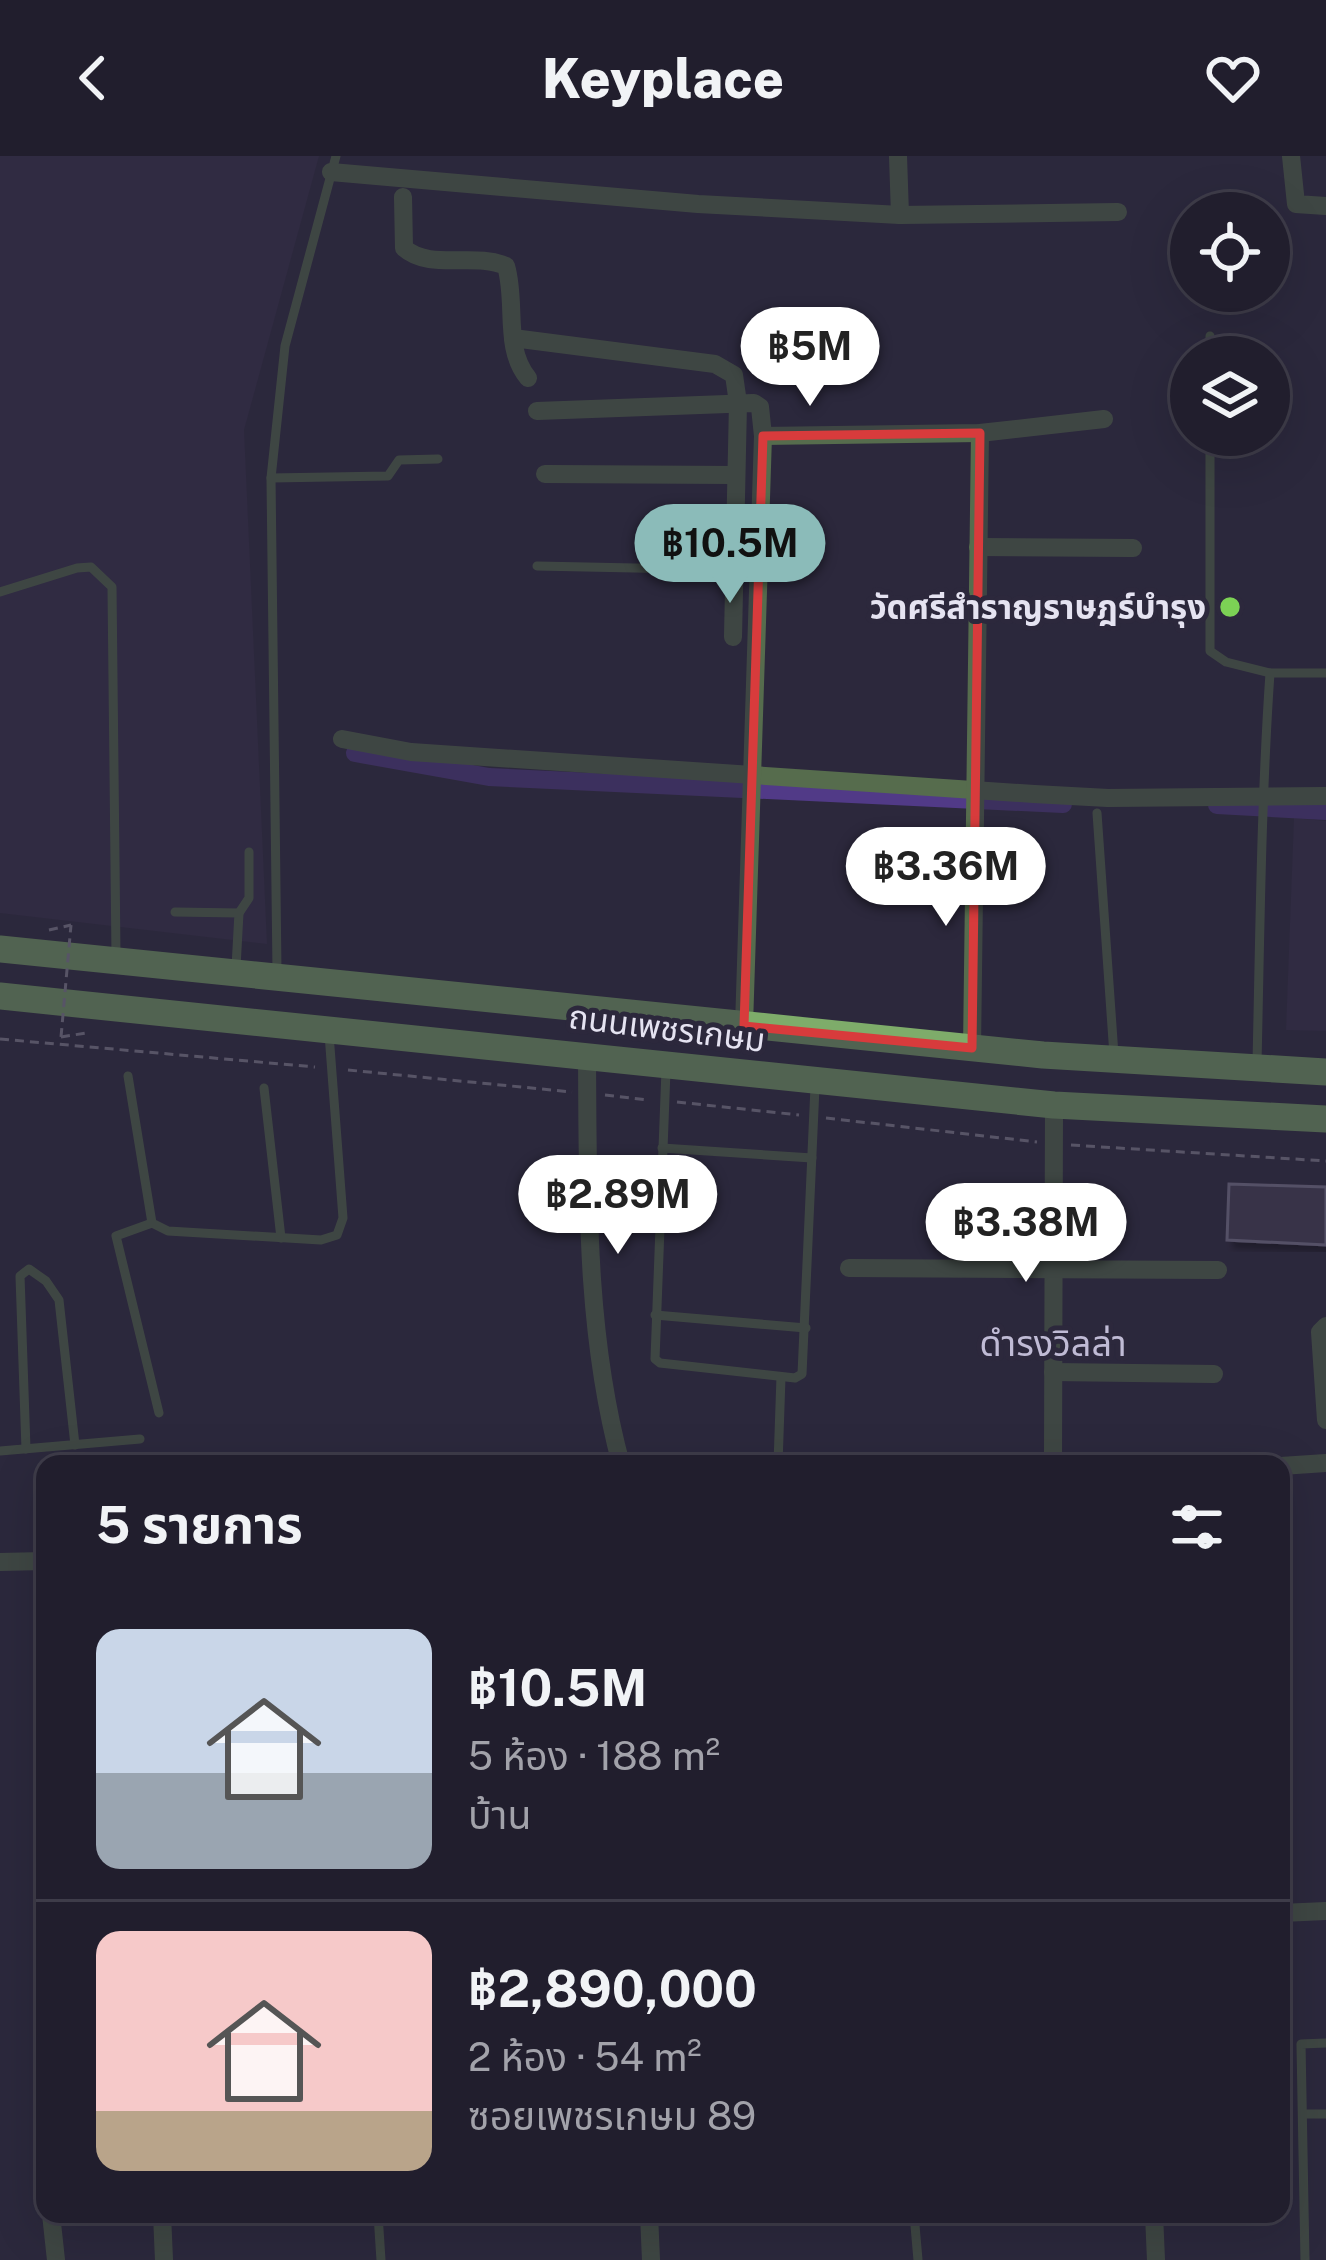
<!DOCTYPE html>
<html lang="th">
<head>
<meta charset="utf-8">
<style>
  body { margin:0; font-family:"Public Sans","Noto Sans Thai",sans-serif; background:#2d2b39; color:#f1f3f6; height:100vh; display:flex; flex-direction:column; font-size:45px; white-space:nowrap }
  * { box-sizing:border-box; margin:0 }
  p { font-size:39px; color:#a2a2aa }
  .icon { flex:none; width:66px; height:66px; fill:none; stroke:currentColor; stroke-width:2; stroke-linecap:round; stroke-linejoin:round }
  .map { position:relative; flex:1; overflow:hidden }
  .side { position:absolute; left:36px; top:1299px; width:1254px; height:768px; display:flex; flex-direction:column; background:#211e2d; border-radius:24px; box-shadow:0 12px 48px #0002,0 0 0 3px #3e3c49 }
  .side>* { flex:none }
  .controls { position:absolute; left:1170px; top:36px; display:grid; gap:24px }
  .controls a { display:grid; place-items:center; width:120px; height:120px; border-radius:50%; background:#211e2d; box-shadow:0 12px 48px #0002,0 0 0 3px #3e3c49; font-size:60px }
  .price { position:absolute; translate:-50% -102px; padding:0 27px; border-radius:42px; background:#fff; color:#222; font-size:39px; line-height:78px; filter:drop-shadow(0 3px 6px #0008) }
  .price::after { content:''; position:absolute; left:50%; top:72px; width:36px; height:27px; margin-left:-18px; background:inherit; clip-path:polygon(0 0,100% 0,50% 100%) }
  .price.current { background:#8bbbb9; color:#111 }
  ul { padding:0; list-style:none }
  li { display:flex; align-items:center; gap:36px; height:300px; padding:0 60px }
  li+li { border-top:3px solid #3e3c49 }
  li span { display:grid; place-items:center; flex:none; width:336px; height:240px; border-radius:24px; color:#555 }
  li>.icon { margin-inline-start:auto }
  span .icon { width:144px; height:144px; fill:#fffc; stroke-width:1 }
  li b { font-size:51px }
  h2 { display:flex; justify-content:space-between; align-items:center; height:144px; padding:0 60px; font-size:51px }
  header { display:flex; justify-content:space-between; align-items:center; height:156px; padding:0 60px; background:#211e2d; font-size:54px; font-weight:800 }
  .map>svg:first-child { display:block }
  .built { fill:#352f49 }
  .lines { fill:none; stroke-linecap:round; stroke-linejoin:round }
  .canal { stroke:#513a87; stroke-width:18 }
  .building { fill:#464258; stroke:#86819a; stroke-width:3; filter:url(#shadow) }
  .path { stroke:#8c899a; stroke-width:3; stroke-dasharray:9 6; stroke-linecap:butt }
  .service { stroke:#566c4d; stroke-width:9 }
  .minor { stroke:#566c4d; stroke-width:18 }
  .primary { stroke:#7eac6a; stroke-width:27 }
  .path-bridge { stroke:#8c899a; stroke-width:3; stroke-dasharray:9 6; stroke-linecap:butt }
  .marked { fill:none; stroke:#d83b3c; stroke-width:9; stroke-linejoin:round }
  .poi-dot { fill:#7cd155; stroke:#2c283c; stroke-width:4.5 }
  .labels { text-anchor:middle; stroke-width:10; stroke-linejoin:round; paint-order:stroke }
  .poi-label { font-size:33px; font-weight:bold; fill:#e5e3f1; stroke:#2c283c; text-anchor:end }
  .street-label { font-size:33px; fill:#e5e3f1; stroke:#2c283c }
  .neighbourhood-label { font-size:36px; fill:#c0bbd5; stroke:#2c283c }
</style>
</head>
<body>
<header><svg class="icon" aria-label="back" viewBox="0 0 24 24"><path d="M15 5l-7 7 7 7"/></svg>Keyplace<svg class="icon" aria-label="heart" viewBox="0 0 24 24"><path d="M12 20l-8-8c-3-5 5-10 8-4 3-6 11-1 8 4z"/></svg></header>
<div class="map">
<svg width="1326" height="2104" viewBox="0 0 1326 2104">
  <defs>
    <filter id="shadow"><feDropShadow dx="7" dy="7" stdDeviation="3" flood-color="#0009"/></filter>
  </defs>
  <rect width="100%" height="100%" fill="#2c283c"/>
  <g class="built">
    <path d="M0 0H319L244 274 267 788 0 757Z"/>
    <path d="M1294 662 1326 665V875L1286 874Z"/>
  </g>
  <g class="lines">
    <g class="canal">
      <path d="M355 597 489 621 1063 648"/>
      <path d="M1217 649 1326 655"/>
    </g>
  </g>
  <path class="building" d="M1229 1028 1326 1031V1089L1227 1084Z"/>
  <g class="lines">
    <g class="path">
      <path d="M49 774 71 769"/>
      <path d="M61 881 86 877"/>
      <path d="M0 883 315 911"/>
      <path d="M348 914 572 936"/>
      <path d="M605 939 649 944"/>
      <path d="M677 946 799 959"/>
      <path d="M826 962 1037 986"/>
      <path d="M1071 989 1326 1005"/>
    </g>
    <g class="service">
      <path d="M1210 180V201"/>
      <path d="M1210 279V495L1226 506 1270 517"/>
      <path d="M271 322 388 320 399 304 438 303"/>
      <path d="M537 410 733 414"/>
      <path d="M0 436 77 412 91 411 112 431 116 799"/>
      <path d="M1097 657 1114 899"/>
      <path d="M175 756 239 757 236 811"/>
      <path d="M239 757 249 742V696"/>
      <path d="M277 815 271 322 285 190 336 0"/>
      <path d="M1257 907C1260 777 1261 647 1270 517H1326"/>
      <path d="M666 914 655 1203 660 1207 795 1222 802 1218 815 931"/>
      <path d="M128 920 152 1067 168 1075 321 1084 337 1079 343 1062 329 878"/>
      <path d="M264 932 281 1082"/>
      <path d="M662 992 812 1002"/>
      <path d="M152 1067 116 1080 159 1257"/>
      <path d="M655 1159 806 1172"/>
      <path d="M26 1293 20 1120 29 1113 46 1125 59 1144 75 1289"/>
      <path d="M0 1295 140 1283"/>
      <path d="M778 1308 781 1221"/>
      <path d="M1303 1958H1326"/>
      <path d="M378 2058 381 2104"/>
      <path d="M914 2058 918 2104"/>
      <path d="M1305 2104 1301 1888 1326 1887"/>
    </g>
    <g class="minor">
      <path d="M898 0 900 59"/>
      <path d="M1291 0 1296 48 1326 50"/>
      <path d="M331 16 698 48 900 59 1118 56"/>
      <path d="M403 41 404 92C430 115 475 96 506 110 517 147 503 192 528 222"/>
      <path d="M513 182 715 208 734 219 738 247 733 481"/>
      <path d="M537 255 754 247 760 251 763 280 980 277 1104 263"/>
      <path d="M545 318 736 319"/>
      <path d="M978 391 1133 392"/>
      <path d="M342 583 411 596 1034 638 1108 642 1326 640"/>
      <path d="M744 870 763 280"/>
      <path d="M972 892 980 277"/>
      <path d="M587 899C588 1035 585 1176 621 1308"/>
      <path d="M849 1112 1218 1114"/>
      <path d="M1326 1170 1320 1176 1326 1264"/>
      <path d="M1053 1216 1214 1218"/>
      <path d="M1053 1308 1054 949"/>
      <path d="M1281 1310 1326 1307"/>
      <path d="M0 1406 45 1405"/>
      <path d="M1281 1757 1326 1755"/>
      <path d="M51 2058 56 2104"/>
      <path d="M162 2058 164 2104"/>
      <path d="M649 2058 651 2104"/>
      <path d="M1154 2058 1156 2104"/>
    </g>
    <g class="primary">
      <path d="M0 793 1043 899 1326 916"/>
      <path d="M0 840 1054 949 1326 963"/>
    </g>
    <path class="path-bridge" d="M61 881 71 769"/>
  </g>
  <path d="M0 0H1326V2104H0ZM980 277 972 892 744 870 763 280Z" fill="#2c283c" fill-opacity=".55" fill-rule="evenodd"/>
  <path class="marked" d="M980 277 972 892 744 870 763 280Z"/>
  <circle class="poi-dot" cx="1230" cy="451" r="12"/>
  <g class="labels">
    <g class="poi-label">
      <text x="1206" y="463">วัดศรีสําราญราษฎร์บํารุง</text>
    </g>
    <g class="street-label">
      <text transform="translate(667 872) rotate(7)" y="12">ถนนเพชรเกษม</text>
    </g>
    <g class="neighbourhood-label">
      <text x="1053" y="1200">ดำรงวิลล่า</text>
    </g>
  </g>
</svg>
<div class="controls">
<a><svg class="icon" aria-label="locate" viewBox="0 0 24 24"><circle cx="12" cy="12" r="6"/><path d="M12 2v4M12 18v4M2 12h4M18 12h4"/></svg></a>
<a><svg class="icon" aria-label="layers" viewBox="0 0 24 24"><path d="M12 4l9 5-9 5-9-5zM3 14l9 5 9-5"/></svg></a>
</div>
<b class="price" style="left:810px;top:253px">฿5M</b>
<b class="price current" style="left:730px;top:450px">฿10.5M</b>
<b class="price" style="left:946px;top:773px">฿3.36M</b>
<b class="price" style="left:618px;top:1101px">฿2.89M</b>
<b class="price" style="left:1026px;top:1129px">฿3.38M</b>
<section class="side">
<h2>5 รายการ<svg class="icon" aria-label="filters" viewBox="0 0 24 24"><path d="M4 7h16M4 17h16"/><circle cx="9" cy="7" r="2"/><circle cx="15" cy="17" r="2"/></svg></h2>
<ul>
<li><span style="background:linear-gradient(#c9d6e8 60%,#9aa5b1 0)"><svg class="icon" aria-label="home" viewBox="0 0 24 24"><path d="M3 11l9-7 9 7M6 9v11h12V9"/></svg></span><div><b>฿10.5M</b><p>5 ห้อง · 188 m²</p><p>บ้าน</p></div></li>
<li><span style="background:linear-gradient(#f6c9c9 75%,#b9a48a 0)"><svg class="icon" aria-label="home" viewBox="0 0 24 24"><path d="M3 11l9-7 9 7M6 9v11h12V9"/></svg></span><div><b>฿2,890,000</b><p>2 ห้อง · 54 m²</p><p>ซอยเพชรเกษม 89</p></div></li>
</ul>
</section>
</div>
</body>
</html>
